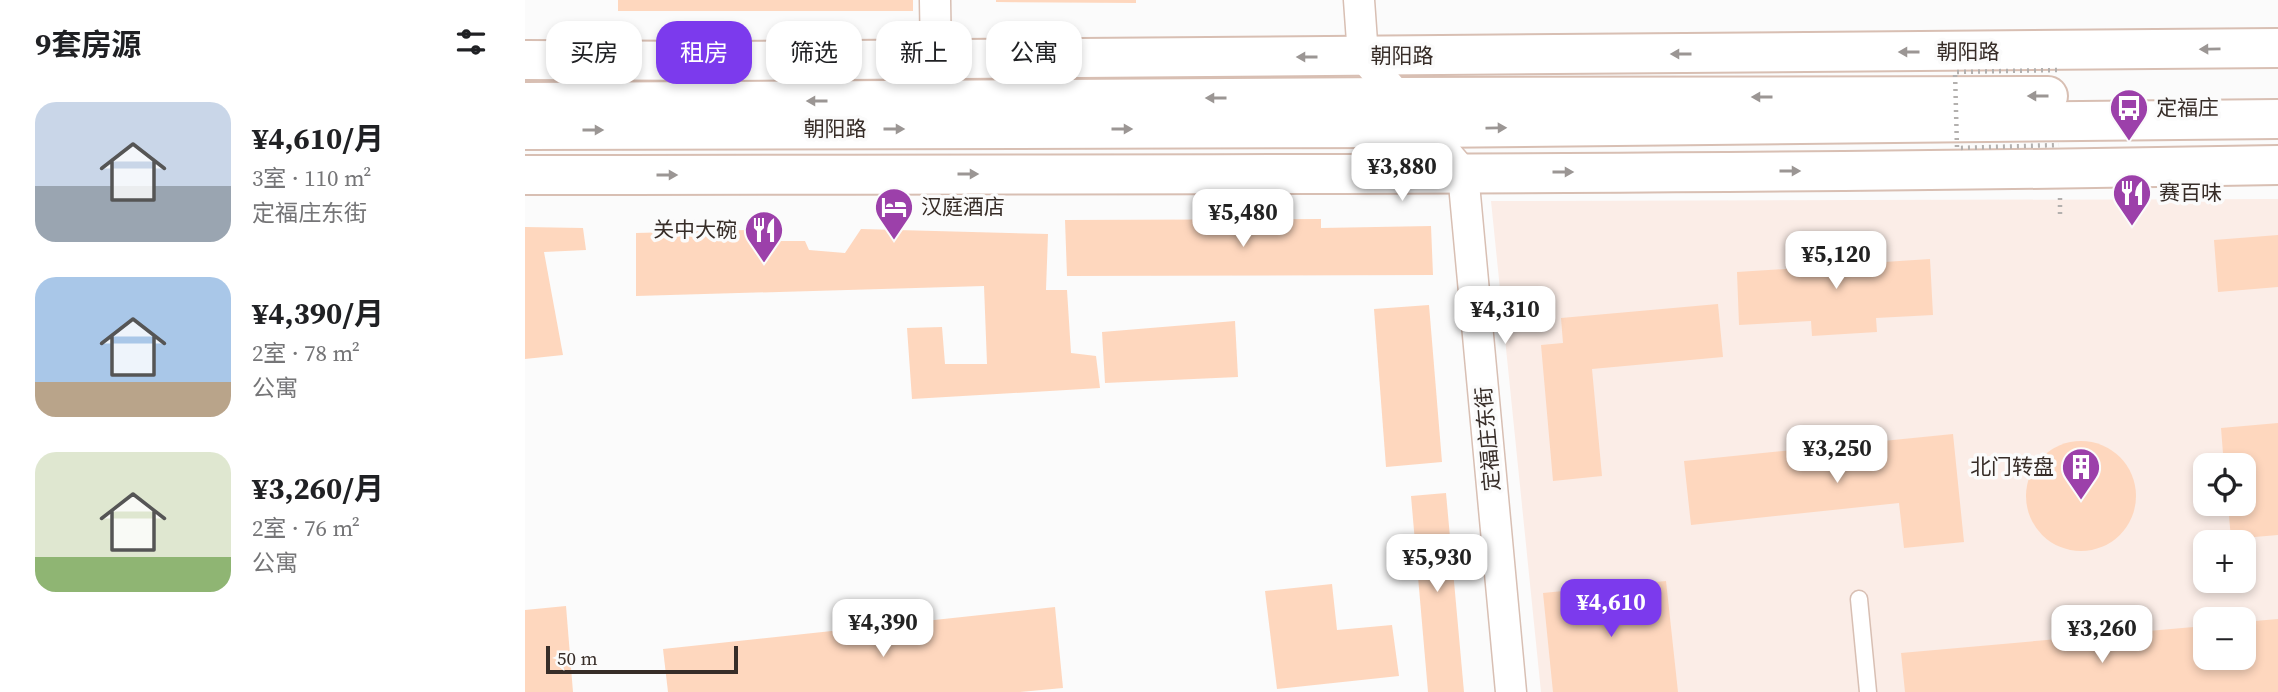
<!DOCTYPE html>
<html lang="zh">
<head>
<meta charset="utf-8">
<style>
  body { margin:0; font-family:"Source Serif 4","Noto Sans SC",serif; background:#f2f2f2; color:#202124; height:100vh; display:flex; flex-direction:column; font-size:26px; white-space:nowrap }
  * { box-sizing:border-box; margin:0 }
  p { font-size:23px; color:#757577 }
  .icon { flex:none; width:38px; height:38px; fill:none; stroke:currentColor; stroke-width:2; stroke-linecap:round; stroke-linejoin:round }
  .map { position:relative; flex:1; overflow:hidden }
  .details { display:flex; flex-direction:column; background:#fff; width:525px }
  .details>* { flex:none }
  .guide { position:absolute; left:21px; top:21px; width:665px; height:63px; display:flex; gap:14px }
  .tools { position:absolute; left:1668px; top:453px; display:grid; gap:14px }
  .tools a { display:grid; place-items:center; width:63px; height:63px; border-radius:14px; background:#fff; box-shadow:0 4px 10px #0003; font-size:35px }
  .scale { position:absolute; left:21px; bottom:18px; width:192px; box-sizing:border-box; padding-left:7px; border:4px solid #372d28; border-top:0; font-size:19px; line-height:24px; white-space:nowrap; color:#372d28; -webkit-text-stroke:5px #fbfbfb; paint-order:stroke }
  .price { position:absolute; translate:-50% -60px; padding:0 16px; border-radius:14px; background:#fff; color:#222; font-size:23px; line-height:46px; filter:drop-shadow(0 2px 4px #0008) }
  .price::after { content:''; position:absolute; left:50%; top:42px; width:21px; height:16px; margin-left:-10px; background:inherit; clip-path:polygon(0 0,100% 0,50% 100%) }
  .price.active { background:#7c3aed; color:#fff }
  ul { padding:0; list-style:none }
  li { display:flex; align-items:center; gap:21px; height:175px; padding:0 35px }
  li span { display:grid; place-items:center; flex:none; width:196px; height:140px; border-radius:21px; color:#555 }
  li>.icon { margin-inline-start:auto }
  span .icon { width:84px; height:84px; fill:#fffc; stroke-width:1 }
  li b { font-size:30px }
  h2 { display:flex; justify-content:space-between; align-items:center; height:84px; padding:0 35px; font-size:30px }
  .chip { padding:0 24px; border-radius:21px; background:#fff; box-shadow:0 4px 10px #0003; font-size:24px; line-height:63px }
  .chip.active { background:#7c3aed; color:#fff }
  main { display:flex; flex:1; min-height:0 }
  .map>svg:first-child { display:block }
  .built { fill:#fbede7; fill-rule:evenodd }
  .building { fill:#fed7be }
  .lines { fill:none; stroke-linecap:round; stroke-linejoin:round }
  .service-casing { stroke:#d8bfb3; stroke-width:19 }
  .minor-casing { stroke:#d8bfb3; stroke-width:33 }
  .tertiary-casing { stroke:#d8bfb3; stroke-width:42 }
  .trunk-casing { stroke:#d8bfb3; stroke-width:42 }
  .path { stroke:#b3b0ae; stroke-width:4.5; stroke-dasharray:2 5; stroke-linecap:butt }
  .service { stroke:#fff; stroke-width:16 }
  .minor { stroke:#fff; stroke-width:30 }
  .tertiary { stroke:#fff; stroke-width:38 }
  .trunk { stroke:#fff; stroke-width:38 }
  .path-bridge { stroke:#b3b0ae; stroke-width:4.5; stroke-dasharray:2 5; stroke-linecap:butt }
  .oneway { fill:#9b9694 }
  .labels { text-anchor:middle; stroke-width:7; stroke-linejoin:round; paint-order:stroke }
  .street-label { font-size:21px; fill:#372d28; stroke:#fbfbfb }
  .poi-label { font-size:21px; fill:#372d28; stroke:#fbfbfb; text-anchor:start }
</style>
</head>
<body>
<main>
<section class="details">
<h2>9套房源<svg class="icon" aria-label="filters" viewBox="0 0 24 24"><path d="M4 7h16M4 17h16"/><circle cx="9" cy="7" r="2"/><circle cx="15" cy="17" r="2"/></svg></h2>
<ul>
<li><span style="background:linear-gradient(#c9d6e8 60%,#9aa5b1 0)"><svg class="icon" aria-label="home" viewBox="0 0 24 24"><path d="M3 11l9-7 9 7M6 9v11h12V9"/></svg></span><div><b>¥4,610/月</b><p>3室 · 110 m²</p><p>定福庄东街</p></div></li>
<li><span style="background:linear-gradient(#a9c7e8 75%,#b9a48a 0)"><svg class="icon" aria-label="home" viewBox="0 0 24 24"><path d="M3 11l9-7 9 7M6 9v11h12V9"/></svg></span><div><b>¥4,390/月</b><p>2室 · 78 m²</p><p>公寓</p></div></li>
<li><span style="background:linear-gradient(#dfe7d0 75%,#8fb573 0)"><svg class="icon" aria-label="home" viewBox="0 0 24 24"><path d="M3 11l9-7 9 7M6 9v11h12V9"/></svg></span><div><b>¥3,260/月</b><p>2室 · 76 m²</p><p>公寓</p></div></li>
</ul>
</section>
<div class="map">
<svg width="1753" height="692" viewBox="0 0 1753 692">
  <rect width="100%" height="100%" fill="#fbfbfb"/>
  <path class="built" d="M1753 199V692H1016L966 201ZM1680 466H1718V504H1680ZM1680 542H1718V581H1680ZM1680 620H1718V658H1680Z"/>
  <g class="building">
    <rect x="93" y="0" width="295" height="11"/>
    <path d="M471 0H611V3L471 2Z"/>
    <path d="M796 219V228L906 226 908 275 542 276 540 220Z"/>
    <path d="M0 227 58 228 61 250 19 252 38 355 0 359Z"/>
    <path d="M256 229V241H280L284 250 320 253 336 229 523 234 521 290H542L546 353 571 356 575 388 387 399 382 328 417 327 420 364H462L459 286 111 296V233Z"/>
    <path d="M1753 235V287L1693 292 1689 240Z"/>
    <path d="M1342 242 1344 263 1405 259 1408 315 1351 318 1352 332 1287 336 1286 321 1214 325 1212 272 1276 268 1275 246Z"/>
    <path d="M1193 304 1198 357 1067 369 1077 476 1028 481 1016 345 1038 343 1036 318Z"/>
    <path d="M904 305 917 462 861 467 849 309Z"/>
    <path d="M710 321 713 377 580 383 577 332Z"/>
    <path d="M1753 423V535L1706 539 1703 504H1718V466H1699L1696 428Z"/>
    <path d="M1428 434 1439 542 1379 548 1374 503 1166 525 1159 461Z"/>
    <circle cx="1556" cy="496" r="55"/>
    <path d="M921 493 939 692H903L886 496Z"/>
    <path d="M1141 581 1153 692H1028L1018 593Z"/>
    <path d="M807 584 812 630 867 625 874 676 752 689 740 591Z"/>
    <path d="M41 606 48 692H0V610Z"/>
    <path d="M530 607 538 688 495 692H143L138 649Z"/>
    <path d="M1753 619V692H1380L1376 653 1680 626V658H1718V622Z"/>
  </g>
  <g class="lines">
    <g class="service-casing">
      <path id="service" d="M1334 599 1343 692"/>
    </g>
    <g class="minor-casing">
      <g id="minor">
        <path d="M410 0 411 59"/>
        <path d="M834 0 838 56 938 173 986 692"/>
      </g>
    </g>
    <g class="tertiary-casing">
      <g id="tertiary">
        <path d="M0 60 195 61 1753 48"/>
        <path d="M0 175C584 174 1169 176 1753 165"/>
      </g>
    </g>
    <g class="trunk-casing">
      <g id="trunk">
        <path d="M0 102 872 97 1523 96"/>
        <path d="M0 130 900 128 1753 119"/>
      </g>
    </g>
    <path class="path" d="M1535 198V216"/>
    <use href="#service" class="service"/>
    <use href="#minor" class="minor"/>
    <use href="#tertiary" class="tertiary"/>
    <use href="#trunk" class="trunk"/>
    <path class="path-bridge" d="M1532 70 1430 72 1432 148 1534 145"/>
  </g>
  <defs><path id="oneway-solid" d="M-6-.8H1V-3.2L6.5 0L1 3.2V.8H-6Z" transform="scale(1.75)"/></defs>
  <g class="oneway">
    <use href="#oneway-solid" transform="translate(1685 49) rotate(179)"/>
    <use href="#oneway-solid" transform="translate(1384 52) rotate(180)"/>
    <use href="#oneway-solid" transform="translate(1156 54) rotate(180)"/>
    <use href="#oneway-solid" transform="translate(782 57) rotate(180)"/>
    <use href="#oneway-solid" transform="translate(1513 96) rotate(180)"/>
    <use href="#oneway-solid" transform="translate(1237 97) rotate(180)"/>
    <use href="#oneway-solid" transform="translate(691 98) rotate(180)"/>
    <use href="#oneway-solid" transform="translate(292 101) rotate(180)"/>
    <use href="#oneway-solid" transform="translate(971 128) rotate(-1)"/>
    <use href="#oneway-solid" transform="translate(369 129)"/>
    <use href="#oneway-solid" transform="translate(597 129)"/>
    <use href="#oneway-solid" transform="translate(68 130)"/>
    <use href="#oneway-solid" transform="translate(1265 171)"/>
    <use href="#oneway-solid" transform="translate(1038 172)"/>
    <use href="#oneway-solid" transform="translate(443 174)"/>
    <use href="#oneway-solid" transform="translate(142 175)"/>
  </g>
  <defs>
    <g id="bus-pin" transform="scale(2.0125)"><path d="M0 17L-7.5 6A9.5 9.5 0 1 1 7.5 6Z" fill="#9c40aa" stroke="#fbfbfb"/><path d="M-5-6H5V4H4V6H2V4H-2V6H-4V4H-5ZM-3.5-4V0h7V-4ZM-3.5 1.2v1.5H-2V1.2ZM2 1.2v1.5H3.5V1.2Z" fill="#fff"/></g>
    <g id="restaurant-pin" transform="scale(2.0125)"><path d="M0 17L-7.5 6A9.5 9.5 0 1 1 7.5 6Z" fill="#9c40aa" stroke="#fbfbfb"/><path d="M-5-6h1v4h1v-4h1v4h1v-4h1v5L-1.5 .5V6h-2V.5L-5-1ZM5-6V6H3V1.5H1.5Q1.5-4 5-6Z" fill="#fff"/></g>
    <g id="hotel-pin" transform="scale(2.0125)"><path d="M0 17L-7.5 6A9.5 9.5 0 1 1 7.5 6Z" fill="#9c40aa" stroke="#fbfbfb"/><path d="M-6-4.5h1.5V1H6V5H4.5V3h-9V5H-6ZM-4 0a1.8 1.8 0 1 1 3.6 0ZM.5 0V-2.5h3Q6-2.5 6 0Z" fill="#fff"/></g>
    <g id="building-pin" transform="scale(2.0125)"><path d="M0 17L-7.5 6A9.5 9.5 0 1 1 7.5 6Z" fill="#9c40aa" stroke="#fbfbfb"/><path d="M-4-6H4V6H1V3H-1V6H-4ZM-2.5-4.3h1.7v1.8h-1.7ZM.8-4.3h1.7v1.8H.8ZM-2.5-1h1.7V.8h-1.7ZM.8-1h1.7V.8H.8Z" fill="#fff"/></g>
  </defs>
  <g fill-rule="evenodd">
    <use href="#bus-pin" x="1604" y="108"/>
    <use href="#restaurant-pin" x="1607" y="193"/>
    <use href="#hotel-pin" x="369" y="207"/>
    <use href="#restaurant-pin" x="239" y="230"/>
    <use href="#building-pin" x="1556" y="467"/>
  </g>
  <g class="labels">
    <g class="street-label">
      <text x="1443" y="59">朝阳路</text>
      <text x="877" y="63">朝阳路</text>
      <text x="310" y="136">朝阳路</text>
      <text transform="translate(963 439) rotate(-95)" y="7">定福庄东街</text>
    </g>
    <g class="poi-label">
      <text x="1631" y="115">定福庄</text>
      <text x="1634" y="200">赛百味</text>
      <text x="396" y="214">汉庭酒店</text>
      <text x="212" y="237" text-anchor="end">关中大碗</text>
      <text x="1529" y="474" text-anchor="end">北门转盘</text>
    </g>
  </g>
</svg>
<div class="tools">
<a><svg class="icon" aria-label="locate" viewBox="0 0 24 24"><circle cx="12" cy="12" r="6"/><path d="M12 2v4M12 18v4M2 12h4M18 12h4"/></svg></a>
<a>+</a>
<a>−</a>
</div>
<div class="scale">50 m</div>
<b class="price" style="left:877px;top:203px">¥3,880</b>
<b class="price" style="left:718px;top:249px">¥5,480</b>
<b class="price" style="left:1311px;top:291px">¥5,120</b>
<b class="price" style="left:980px;top:346px">¥4,310</b>
<b class="price" style="left:1312px;top:485px">¥3,250</b>
<b class="price" style="left:912px;top:594px">¥5,930</b>
<b class="price active" style="left:1086px;top:639px">¥4,610</b>
<b class="price" style="left:358px;top:659px">¥4,390</b>
<b class="price" style="left:1577px;top:665px">¥3,260</b>
<div class="guide">
<a class="chip">买房</a>
<a class="chip active">租房</a>
<a class="chip">筛选</a>
<a class="chip">新上</a>
<a class="chip">公寓</a>
</div>
</div>
</main>
</body>
</html>
